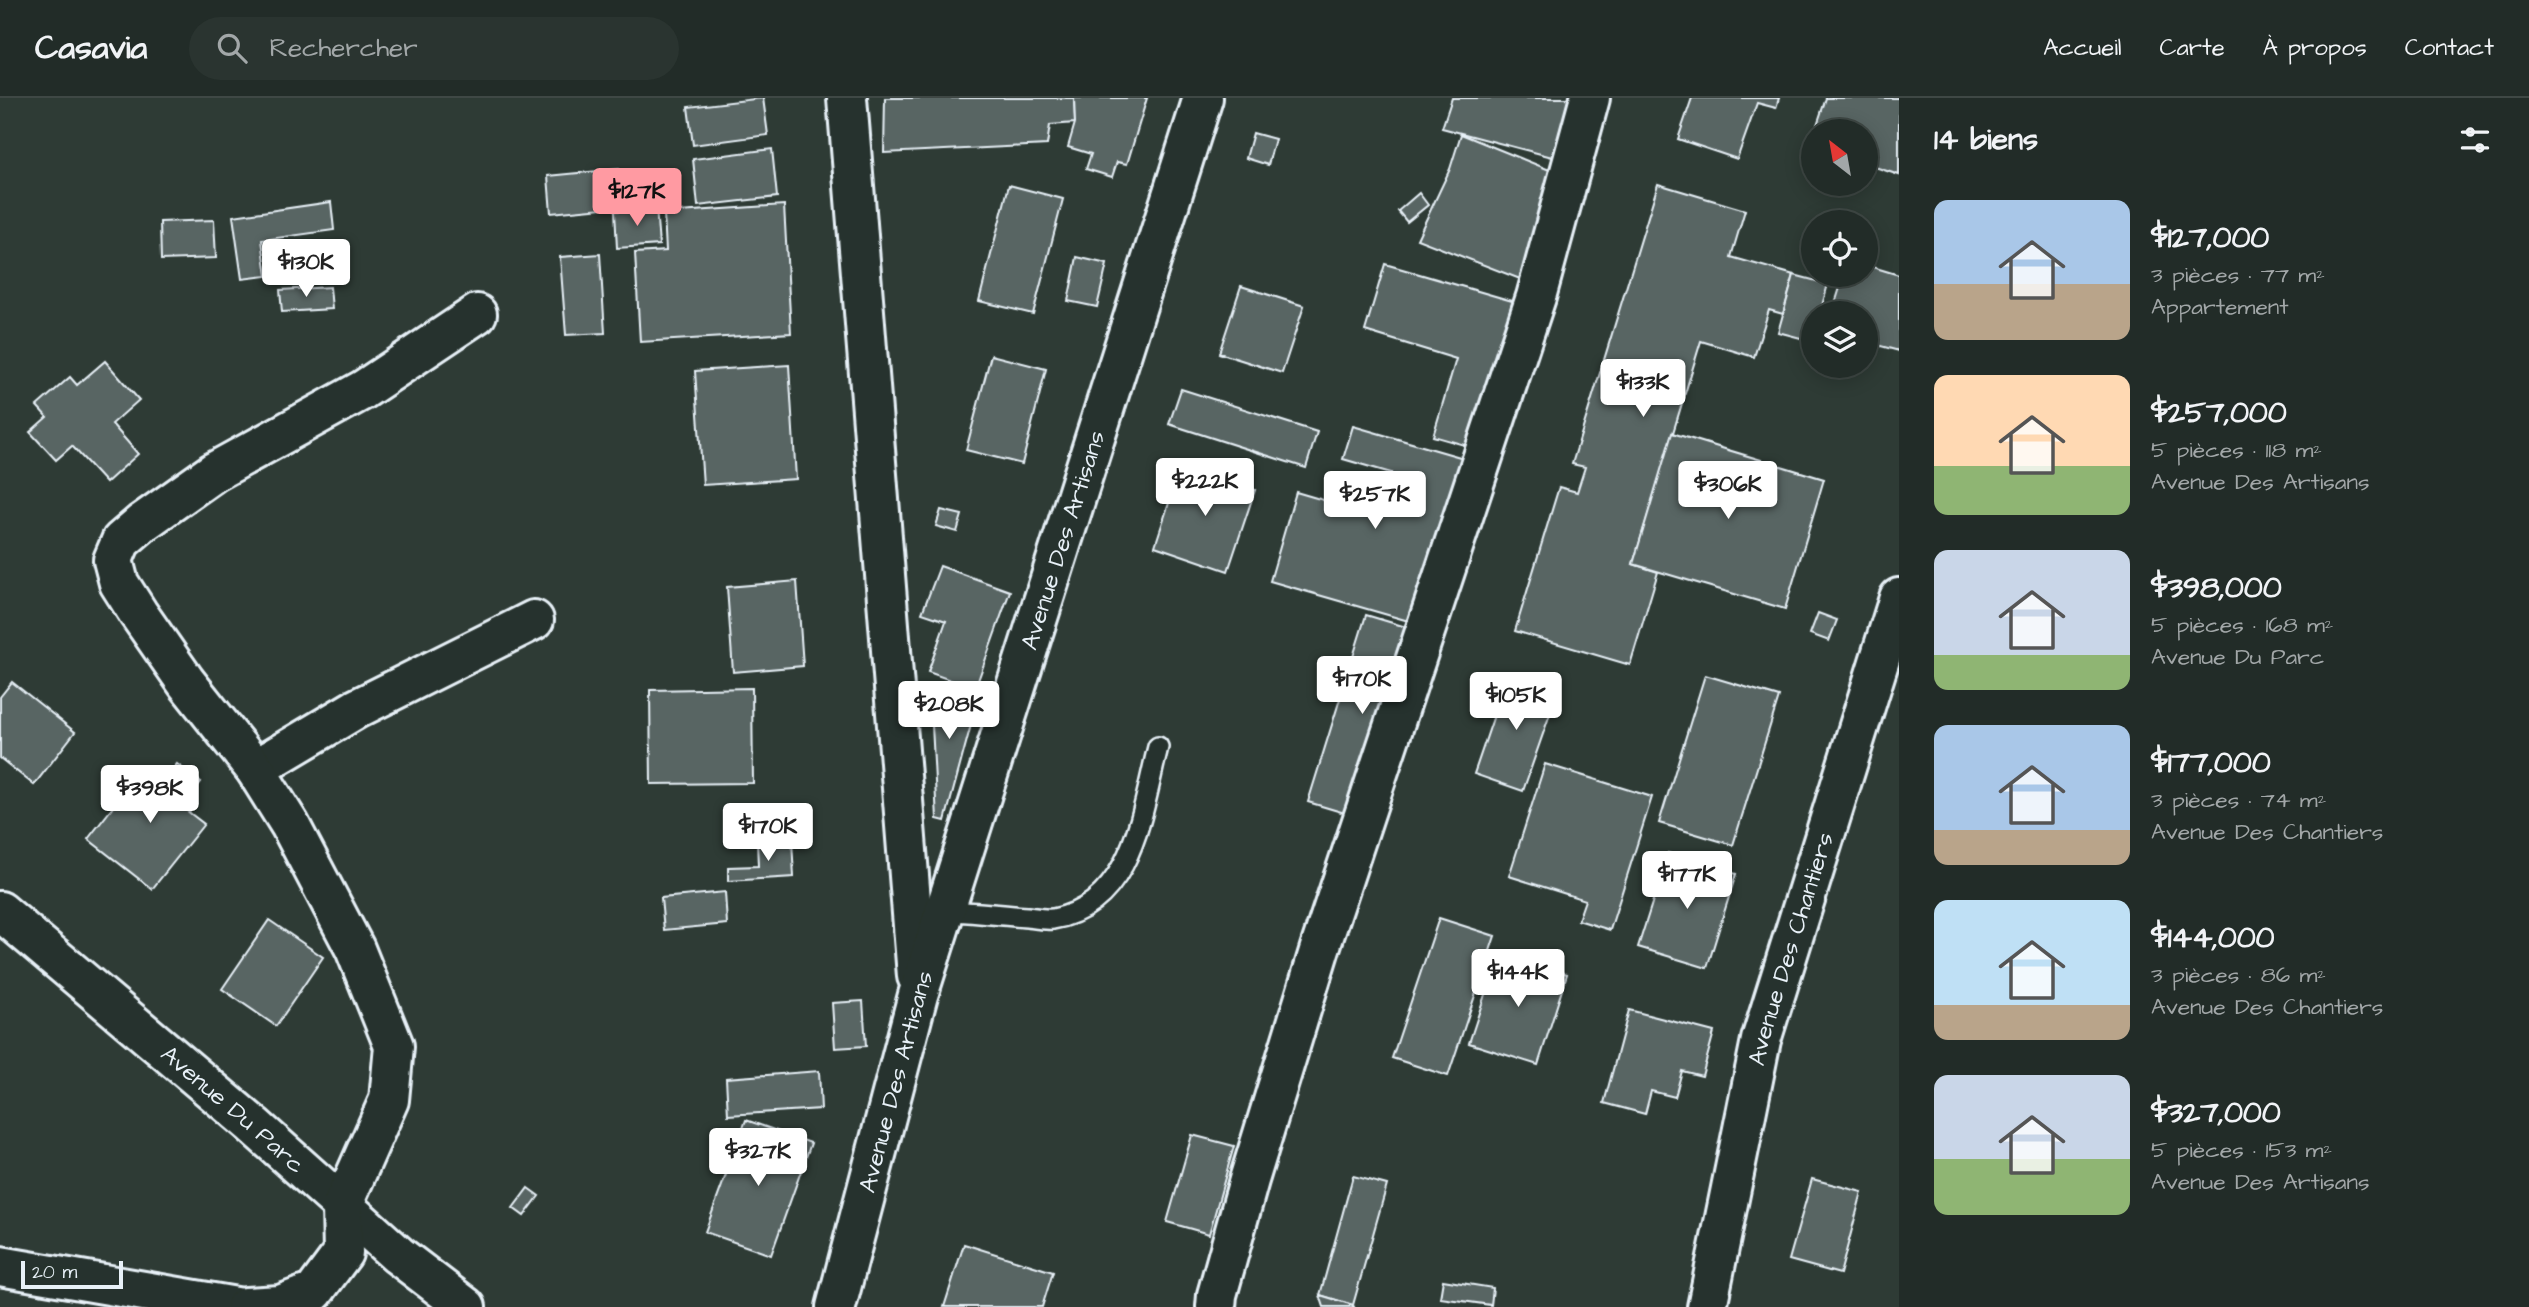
<!DOCTYPE html>
<html lang="fr">
<head>
<meta charset="utf-8">
<style>
  body { margin:0; font-family:"Architects Daughter",sans-serif; background:#2a3430; color:#f1f3f6; height:100vh; display:flex; flex-direction:column; font-size:26px; white-space:nowrap }
  * { box-sizing:border-box; margin:0 }
  p { font-size:23px; color:#a2a7a8 }
  .icon { flex:none; width:38px; height:38px; fill:none; stroke:currentColor; stroke-width:2; stroke-linecap:round; stroke-linejoin:round }
  .map { position:relative; flex:1; overflow:hidden }
  .side { display:flex; flex-direction:column; background:#222c28; width:630px }
  .side>* { flex:none }
  .needle { width:46px; rotate:329deg }
  .controls { position:absolute; left:1801px; top:21px; display:grid; gap:14px }
  .controls a { display:grid; place-items:center; width:77px; height:77px; border-radius:50%; background:#222c28; box-shadow:0 4px 18px #0003,0 0 0 2px #3f4845; font-size:35px }
  .scale { position:absolute; left:21px; bottom:18px; width:102px; box-sizing:border-box; padding-left:7px; border:4px solid #e8f1f8; border-top:0; font-size:19px; line-height:24px; white-space:nowrap; color:#e8f1f8; -webkit-text-stroke:5px #26332d; paint-order:stroke }
  .price { position:absolute; translate:-50% -60px; padding:0 16px; border-radius:7px; background:#fff; color:#222; font-size:23px; line-height:46px; filter:drop-shadow(0 2px 4px #0008) }
  .price::after { content:''; position:absolute; left:50%; top:42px; width:21px; height:16px; margin-left:-10px; background:inherit; clip-path:polygon(0 0,100% 0,50% 100%) }
  .price.active { background:#ff9aa2; color:#111 }
  ul { padding:0; list-style:none }
  li { display:flex; align-items:center; gap:21px; height:175px; padding:0 35px }
  li span { display:grid; place-items:center; flex:none; width:196px; height:140px; border-radius:14px; color:#555 }
  li>.icon { margin-inline-start:auto }
  span .icon { width:84px; height:84px; fill:#fffc; stroke-width:1 }
  li b { font-size:30px }
  h2 { display:flex; justify-content:space-between; align-items:center; height:84px; padding:0 35px; font-size:30px }
  header { display:flex; align-items:center; gap:42px; box-sizing:border-box; height:98px; padding:0 35px; background:#222c28; border-bottom:2px solid #3f4845 }
  header strong { font-size:33px }
  nav { display:flex; gap:38px; margin-inline-start:auto; font-size:24px }
  .search { width:490px; height:63px; background:#2a3430; display:flex; align-items:center; gap:18px; box-sizing:border-box; padding:0 24px; border-radius:38px; color:#a2a7a8; font-size:26px }
  main { display:flex; flex:1; min-height:0 }
  .map>svg:first-child { display:block }
  .building { fill:#596563; stroke:#e8f1f8; stroke-width:2 }
  .lines { fill:none; stroke-linecap:round; stroke-linejoin:round }
  .service-casing { stroke:#e8f1f8; stroke-width:24 }
  .minor-casing { stroke:#e8f1f8; stroke-width:44 }
  .service { stroke:#26332d; stroke-width:19 }
  .minor { stroke:#26332d; stroke-width:38 }
  .labels { text-anchor:middle; stroke-width:6; stroke-linejoin:round; paint-order:stroke }
  .street-label { font-size:24px; fill:#e8f1f8; stroke:#26332d }
</style>
</head>
<body>
<header>
<strong>Casavia</strong>
<div class="search"><svg class="icon" aria-label="search" viewBox="0 0 24 24"><circle cx="10" cy="10" r="6"/><path d="M15 15l6 6"/></svg>Rechercher</div>
<nav><a>Accueil</a><a>Carte</a><a>À propos</a><a>Contact</a></nav>
</header>
<main>
<div class="map">
<svg width="1899" height="1209" viewBox="0 0 1899 1209">
  <rect width="100%" height="100%" fill="#2e3b35"/>
  <filter id="ink" filterUnits="userSpaceOnUse"><feTurbulence type="fractalNoise" baseFrequency=".0143" numOctaves="2"/><feDisplacementMap in="SourceGraphic" scale="14" xChannelSelector="R" yChannelSelector="G"/><feConvolveMatrix kernelMatrix="1 2 1 2 8 2 1 2 1" color-interpolation-filters="sRGB"/></filter>
  <g filter="url(#ink)">
    <g class="building">
      <path d="M763 0 768 37 693 47 688 9Z"/>
      <path d="M885 0H1074L1075 25 1050 27 1047 47 884 55Z"/>
      <path d="M1074 0H1147L1127 66 1117 64 1112 79 1086 71 1091 56 1068 49 1075 25Z"/>
      <path d="M1452 0H1578L1560 61 1442 30Z"/>
      <path d="M1692 0H1779L1776 10 1757 5 1737 61 1678 41Z"/>
      <path d="M1826 0H1899V77L1866 66V33H1815Z"/>
      <path d="M1253 35 1275 41 1268 67 1246 60Z"/>
      <path d="M1461 36 1562 77 1520 181 1417 141 1450 71Z"/>
      <path d="M772 51 777 99 698 108 693 61Z"/>
      <path d="M619 71 623 108 551 115 548 78Z"/>
      <path d="M1658 86 1745 112 1731 159 1794 177 1783 216 1769 212 1754 259 1701 243 1633 466 1658 474 1630 567 1515 533 1559 389 1577 394 1585 369 1572 366Z"/>
      <path d="M1009 87 1063 101 1033 216 979 203Z"/>
      <path d="M1419 95 1428 107 1407 124 1398 113Z"/>
      <path d="M331 104 334 132 262 142 267 178 242 181 233 118Z"/>
      <path d="M784 107 791 235 640 244 635 155 666 153 664 115Z"/>
      <path d="M656 110 659 147 617 150 615 113Z"/>
      <path d="M214 122 216 160 161 162 160 124Z"/>
      <path d="M600 156 605 235 566 237 560 159Z"/>
      <path d="M1077 159 1107 166 1097 209 1068 203Z"/>
      <path d="M1385 166 1519 205 1475 350 1433 338 1456 261 1365 233Z"/>
      <path d="M1866 167 1899 177V253L1866 244V215H1832L1844 177H1866Z"/>
      <path d="M1794 177 1828 186 1820 215H1813L1812 243 1778 234Z"/>
      <path d="M1241 188 1304 208 1282 275 1219 255Z"/>
      <path d="M330 189 332 211 282 214 280 192Z"/>
      <path d="M991 257 1046 271 1022 366 966 352Z"/>
      <path d="M105 263 139 302 112 326 138 356 106 385 72 348 56 362 30 334 47 319 37 308 70 279 77 287Z"/>
      <path d="M789 267 796 381 703 387 695 273Z"/>
      <path d="M1181 291 1317 334 1306 370 1169 326Z"/>
      <path d="M1353 328 1467 361 1419 526 1270 483 1296 394 1378 418 1391 375 1343 361Z"/>
      <path d="M1672 335 1824 381 1785 511 1633 466Z"/>
      <path d="M1181 368 1255 392 1228 473 1155 448Z"/>
      <path d="M941 412 962 417 957 434 936 428Z"/>
      <path d="M940 468 1010 493 975 591 928 574 946 523 922 515Z"/>
      <path d="M797 483 803 568 733 574 727 489Z"/>
      <path d="M1818 515 1837 522 1829 543 1810 536Z"/>
      <path d="M1366 517 1416 532 1358 719 1308 704Z"/>
      <path d="M1508 576 1558 593 1523 693 1474 676Z"/>
      <path d="M1705 577 1779 599 1733 747 1659 725Z"/>
      <path d="M12 584 75 634 34 687 0 660V599Z"/>
      <path d="M930 589 978 601 945 723 937 721Z"/>
      <path d="M752 590 753 685 651 686 650 592Z"/>
      <path d="M177 666 201 684 182 709 204 726 152 791 88 741 142 672 161 686Z"/>
      <path d="M1545 666 1652 699 1610 832 1578 822 1585 802 1509 778Z"/>
      <path d="M792 742 794 779 728 783V769L758 768 757 744Z"/>
      <path d="M1668 755 1736 776 1707 870 1638 849Z"/>
      <path d="M725 794 727 826 664 832 661 800Z"/>
      <path d="M1439 820 1495 838 1448 978 1392 960Z"/>
      <path d="M269 822 323 859 276 928 222 891Z"/>
      <path d="M1499 854 1567 876 1538 967 1469 945Z"/>
      <path d="M863 903 866 948 835 950 832 905Z"/>
      <path d="M1629 912 1714 934 1702 978 1682 973 1675 999 1651 993 1645 1016 1604 1005Z"/>
      <path d="M819 973 821 1011 728 1017 726 980Z"/>
      <path d="M746 1022 811 1045 771 1157 705 1134Z"/>
      <path d="M1192 1037 1234 1048 1209 1136 1167 1124Z"/>
      <path d="M1353 1078 1387 1087 1353 1207 1320 1197Z"/>
      <path d="M1812 1081 1862 1094 1840 1176 1789 1162Z"/>
      <path d="M528 1090 539 1098 524 1118 513 1110Z"/>
      <path d="M964 1146 1053 1174 1042 1209H944Z"/>
      <path d="M1443 1182 1493 1190 1491 1207 1440 1200Z"/>
      <path d="M1320 1197 1353 1207 1354 1209H1324Z"/>
    </g>
    <g class="lines">
      <g class="service-casing">
        <path id="service" d="M941 813C969 813 998 817 1027 819 1035 820 1045 822 1053 821 1133 807 1142 712 1158 649"/>
      </g>
      <g class="minor-casing">
        <g id="minor">
          <path d="M847 0 917 878"/>
          <path d="M255 671 356 611 534 522"/>
          <path id="s1" d="M0 813 253 1027 398 1157 466 1209"/>
          <path d="M0 1168 236 1209"/>
          <path d="M246 1209 280 1207 314 1194 343 1155 342 1108 389 1002 394 948 355 851 290 727 255 671 186 584 138 515 119 485 113 462 121 443 142 425 214 374 363 292 477 216"/>
          <path id="s2" d="M836 1209 918 897 1203 0"/>
          <path d="M1216 1209 1217 1197 1249 1082 1320 850 1536 199 1590 0"/>
          <path id="s3" d="M1707 1209 1761 942 1899 500"/>
        </g>
      </g>
      <use href="#service" class="service"/>
      <use href="#minor" class="minor"/>
    </g>
  </g>
  <g class="labels">
    <g class="street-label">
      <text dy="8" stroke="none"><textPath href="#s2" startOffset="800">Avenue Des Artisans</textPath></text>
      <text dy="8" stroke="none"><textPath href="#s3" startOffset="368">Avenue Des Chantiers</textPath></text>
      <text dy="8" stroke="none"><textPath href="#s2" startOffset="233">Avenue Des Artisans</textPath></text>
      <text dy="8" stroke="none"><textPath href="#s1" startOffset="306">Avenue Du Parc</textPath></text>
    </g>
  </g>
</svg>
<div class="controls">
<a><svg class="needle" viewBox="-14 -14 28 28"><path d="M0-13l5 13h-10z" fill="#e53935"/><path d="M0 13l5-13h-10z" fill="#a2a7a8"/></svg></a>
<a><svg class="icon" aria-label="locate" viewBox="0 0 24 24"><circle cx="12" cy="12" r="6"/><path d="M12 2v4M12 18v4M2 12h4M18 12h4"/></svg></a>
<a><svg class="icon" aria-label="layers" viewBox="0 0 24 24"><path d="M12 4l9 5-9 5-9-5zM3 14l9 5 9-5"/></svg></a>
</div>
<div class="scale">20 m</div>
<b class="price active" style="left:637px;top:130px">$127K</b>
<b class="price" style="left:306px;top:201px">$130K</b>
<b class="price" style="left:1643px;top:321px">$133K</b>
<b class="price" style="left:1205px;top:420px">$222K</b>
<b class="price" style="left:1728px;top:423px">$306K</b>
<b class="price" style="left:1375px;top:433px">$257K</b>
<b class="price" style="left:1362px;top:618px">$170K</b>
<b class="price" style="left:1516px;top:634px">$105K</b>
<b class="price" style="left:949px;top:643px">$208K</b>
<b class="price" style="left:150px;top:727px">$398K</b>
<b class="price" style="left:768px;top:765px">$170K</b>
<b class="price" style="left:1687px;top:813px">$177K</b>
<b class="price" style="left:1518px;top:911px">$144K</b>
<b class="price" style="left:758px;top:1090px">$327K</b>
</div>
<section class="side">
<h2>14 biens<svg class="icon" aria-label="filters" viewBox="0 0 24 24"><path d="M4 7h16M4 17h16"/><circle cx="9" cy="7" r="2"/><circle cx="15" cy="17" r="2"/></svg></h2>
<ul>
<li><span style="background:linear-gradient(#a9c7e8 60%,#b9a48a 0)"><svg class="icon" aria-label="home" viewBox="0 0 24 24"><path d="M3 11l9-7 9 7M6 9v11h12V9"/></svg></span><div><b>$127,000</b><p>3 pièces · 77 m²</p><p>Appartement</p></div></li>
<li><span style="background:linear-gradient(#ffd9b3 65%,#8fb573 0)"><svg class="icon" aria-label="home" viewBox="0 0 24 24"><path d="M3 11l9-7 9 7M6 9v11h12V9"/></svg></span><div><b>$257,000</b><p>5 pièces · 118 m²</p><p>Avenue Des Artisans</p></div></li>
<li><span style="background:linear-gradient(#c9d6e8 75%,#8fb573 0)"><svg class="icon" aria-label="home" viewBox="0 0 24 24"><path d="M3 11l9-7 9 7M6 9v11h12V9"/></svg></span><div><b>$398,000</b><p>5 pièces · 168 m²</p><p>Avenue Du Parc</p></div></li>
<li><span style="background:linear-gradient(#a9c7e8 75%,#b9a48a 0)"><svg class="icon" aria-label="home" viewBox="0 0 24 24"><path d="M3 11l9-7 9 7M6 9v11h12V9"/></svg></span><div><b>$177,000</b><p>3 pièces · 74 m²</p><p>Avenue Des Chantiers</p></div></li>
<li><span style="background:linear-gradient(#bfe0f5 75%,#b9a48a 0)"><svg class="icon" aria-label="home" viewBox="0 0 24 24"><path d="M3 11l9-7 9 7M6 9v11h12V9"/></svg></span><div><b>$144,000</b><p>3 pièces · 86 m²</p><p>Avenue Des Chantiers</p></div></li>
<li><span style="background:linear-gradient(#c9d6e8 60%,#8fb573 0)"><svg class="icon" aria-label="home" viewBox="0 0 24 24"><path d="M3 11l9-7 9 7M6 9v11h12V9"/></svg></span><div><b>$327,000</b><p>5 pièces · 153 m²</p><p>Avenue Des Artisans</p></div></li>
</ul>
</section>
</main>
</body>
</html>
